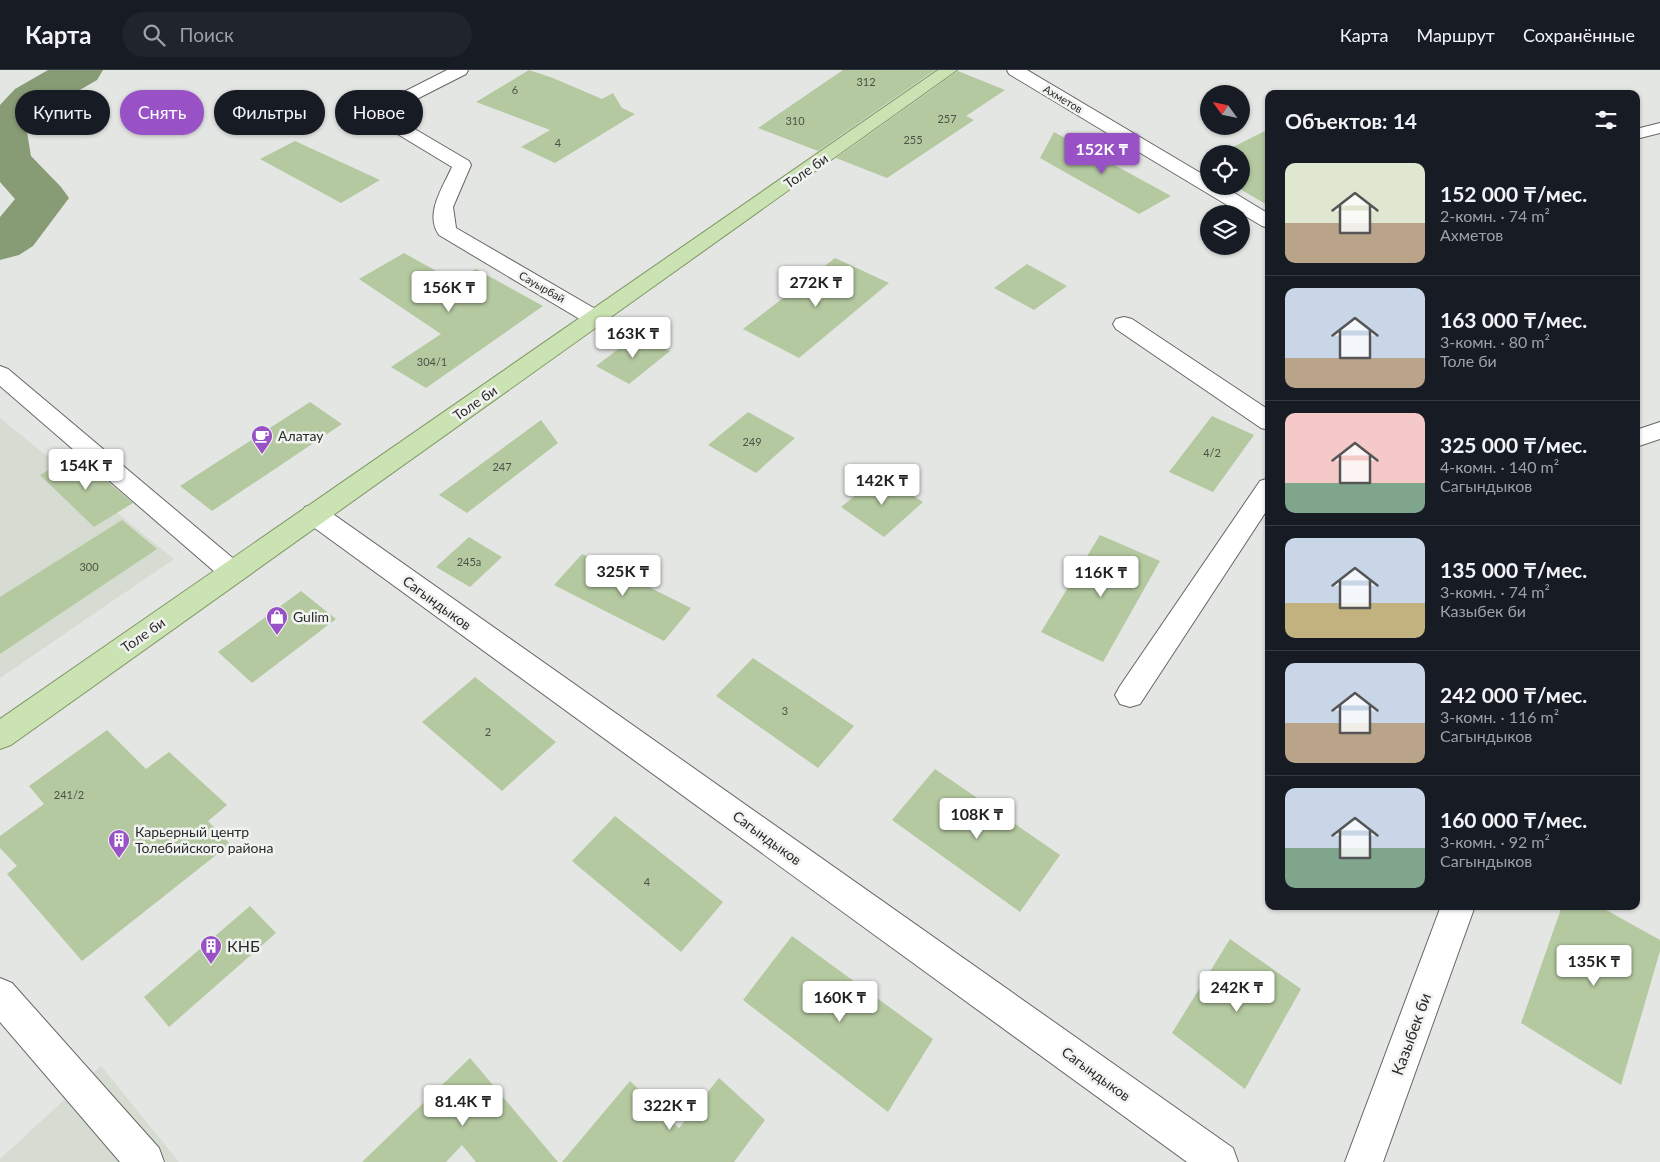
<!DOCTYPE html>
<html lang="ru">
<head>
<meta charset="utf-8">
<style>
  body { margin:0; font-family:Lato,sans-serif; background:#20242c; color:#f1f3f6; height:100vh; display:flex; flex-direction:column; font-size:19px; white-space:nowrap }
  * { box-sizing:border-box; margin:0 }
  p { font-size:16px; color:#9ea1a6 }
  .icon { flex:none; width:28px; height:28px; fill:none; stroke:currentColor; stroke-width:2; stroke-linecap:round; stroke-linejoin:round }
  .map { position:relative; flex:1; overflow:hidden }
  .side { position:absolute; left:1265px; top:20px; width:375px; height:820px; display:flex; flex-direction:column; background:#171b24; border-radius:10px; box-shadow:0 1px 4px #0004 }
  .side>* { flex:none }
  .banner { position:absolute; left:15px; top:20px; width:475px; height:45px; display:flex; gap:10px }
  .needle { width:32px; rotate:303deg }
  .controls { position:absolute; left:1200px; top:15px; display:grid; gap:10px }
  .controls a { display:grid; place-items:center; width:50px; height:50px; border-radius:50%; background:#171b24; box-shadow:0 1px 4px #0004; font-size:25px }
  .price { position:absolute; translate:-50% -42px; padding:0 11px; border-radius:5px; background:#fff; color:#222; font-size:16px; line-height:32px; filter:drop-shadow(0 1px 2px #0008) }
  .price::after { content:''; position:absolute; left:50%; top:30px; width:15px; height:11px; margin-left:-8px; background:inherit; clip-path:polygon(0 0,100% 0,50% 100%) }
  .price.on { background:#9852c6; color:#fff }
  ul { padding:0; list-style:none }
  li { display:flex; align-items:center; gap:15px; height:125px; padding:0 20px }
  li+li { border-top:1px solid #363941 }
  li span { display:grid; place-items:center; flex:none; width:140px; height:100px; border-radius:10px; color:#555 }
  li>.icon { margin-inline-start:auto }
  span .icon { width:60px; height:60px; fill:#fffc; stroke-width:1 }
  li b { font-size:21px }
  h2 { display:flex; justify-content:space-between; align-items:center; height:60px; padding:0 20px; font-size:21px }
  .chip { padding:0 18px; border-radius:22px; background:#171b24; box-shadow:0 1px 4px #0004; font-size:18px; line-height:45px }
  .chip.on { background:#9852c6; color:#fff }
  header { display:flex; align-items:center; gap:30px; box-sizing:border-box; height:70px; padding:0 25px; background:#171b24; border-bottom:1px solid #363941 }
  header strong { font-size:24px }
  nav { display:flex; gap:28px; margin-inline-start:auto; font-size:18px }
  .search { width:350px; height:45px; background:#20242c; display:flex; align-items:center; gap:12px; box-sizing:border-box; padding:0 18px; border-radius:28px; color:#9ea1a6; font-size:19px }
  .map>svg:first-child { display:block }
  .built { fill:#d7dcd2 }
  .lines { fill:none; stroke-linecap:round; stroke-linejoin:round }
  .river { fill:#879b74; fill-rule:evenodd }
  .building { fill:#b4c9a0 }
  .minor-casing { stroke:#666765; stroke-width:2 }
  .major-casing { stroke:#7d9662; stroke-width:2 }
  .minor { fill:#fff; fill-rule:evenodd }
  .major { fill:#cbe2b3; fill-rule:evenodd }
  .labels { text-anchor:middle; stroke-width:5; stroke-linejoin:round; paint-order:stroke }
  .number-label { font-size:11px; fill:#4c5248 }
  .far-street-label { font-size:11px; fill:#2a2b2a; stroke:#f1f3f0 }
  .street-label { font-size:14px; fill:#2a2b2a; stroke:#f1f3f0 }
  .poi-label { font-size:14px; fill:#2a2b2a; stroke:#f1f3f0; text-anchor:start }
  .near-poi-label { font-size:16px; fill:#2a2b2a; stroke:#f1f3f0; text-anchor:start }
  .near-street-label { font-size:16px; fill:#2a2b2a; stroke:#f1f3f0 }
</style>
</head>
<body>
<header>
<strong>Карта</strong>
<div class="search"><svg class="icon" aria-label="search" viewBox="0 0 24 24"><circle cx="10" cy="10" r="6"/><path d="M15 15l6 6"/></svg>Поиск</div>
<nav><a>Карта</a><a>Маршрут</a><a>Сохранённые</a></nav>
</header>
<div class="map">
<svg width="1660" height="1092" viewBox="0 0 1660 1092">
  <rect width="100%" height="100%" fill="#e4e6e3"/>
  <g class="built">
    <path d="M0 348 174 489 0 608Z"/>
    <path d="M101 996 179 1092H0V1089Z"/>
  </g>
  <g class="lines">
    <path class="river" d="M48 0H103L97 10 47 39 27 62 31 86 61 117 69 128 33 176 19 185 0 190V147L15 129 0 112V35L15 19Z"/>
  </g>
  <g class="building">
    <path d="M529 0 553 8 602 29 613 23 622 38 635 44 555 93 521 77 550 60 476 32Z"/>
    <path d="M843 0H935L818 81 758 58Z"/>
    <path d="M958 1 1005 20 966 46 974 50 887 108 836 88Z"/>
    <path d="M1269 59V136L1235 116H1241V84H1219Z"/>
    <path d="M1054 62 1171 126 1139 144 1040 88Z"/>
    <path d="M295 71 380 110 341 133 260 89Z"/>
    <path d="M404 183 456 212 476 199 543 236 426 318 391 297 441 264 359 209Z"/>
    <path d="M835 188 889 213 799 288 743 259Z"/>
    <path d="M1027 194 1067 216 1034 240 994 218Z"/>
    <path d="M638 264 670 281 629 314 596 296Z"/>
    <path d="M310 332 342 354 212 441 180 416Z"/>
    <path d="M748 342 795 368 756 403 708 375Z"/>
    <path d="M1212 346 1254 365 1213 422 1169 402Z"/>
    <path d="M541 350 558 373 467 443 439 425Z"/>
    <path d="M76 385 133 433 94 457 40 405Z"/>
    <path d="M881 405 923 432 884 467 841 437Z"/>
    <path d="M122 450 157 479 0 584V527Z"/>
    <path d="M1100 465 1160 491 1103 592 1041 562Z"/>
    <path d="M469 467 502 487 470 517 436 497Z"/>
    <path d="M582 484 691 538 664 571 554 515Z"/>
    <path d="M301 521 336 549 252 613 218 582Z"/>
    <path d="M753 588 854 656 818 698 716 626Z"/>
    <path d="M475 607 556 672 502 721 422 652Z"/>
    <path d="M107 660 146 699 169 682 227 735 208 751 230 774 82 891 7 804 17 796 0 778V766L44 734 29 716Z"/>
    <path d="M935 699 1060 785 1020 842 892 750Z"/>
    <path d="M615 746 723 832 681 882 572 791Z"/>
    <path d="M250 836 276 863 169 957 144 927Z"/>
    <path d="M1562 836H1599L1660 870V881L1621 1015 1521 953Z"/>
    <path d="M792 866 933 969 888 1042 743 930Z"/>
    <path d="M1230 869 1301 919 1245 1019 1172 963Z"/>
    <path d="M470 988 558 1092H476L462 1075 446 1092H362Z"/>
    <path d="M719 1008 765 1050 734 1092H562L630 1011 679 1058Z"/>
  </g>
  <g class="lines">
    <g class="minor-casing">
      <g id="minor">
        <path d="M447 0H468L466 4 397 39 396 48 469 91 471 95 453 137 456 158 604 244 607 249 604 254 596 256 588 254 439 165C424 144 443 117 452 97L381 54C377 48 378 39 382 33Z"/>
        <path d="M1007 0H1027L1209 108V116H1223L1269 144V158L1262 156 1009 4Z"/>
        <path d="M1660 53V63L1636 69V59Z"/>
        <path d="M1124 247 1132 249 1269 340V360L1261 358 1116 259 1113 254 1116 249Z"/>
        <path d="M0 296 8 299 241 495 245 502 241 509 232 512 223 509 0 316Z"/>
        <path d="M1660 352V369L1636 377V360Z"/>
        <path d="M1269 408V437L1140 634 1130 637 1120 634 1115 625 1120 616 1260 411Z"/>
        <path d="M314 434 323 437 1233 1078 1238 1092H1187L305 451 301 444 305 437Z"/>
        <path d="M1441 836H1475L1383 1092H1345Z"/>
        <path d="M0 908 12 913 159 1078 164 1092H120L0 952Z"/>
      </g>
    </g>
    <g class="major-casing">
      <path id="major" d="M938 0H957L11 675 0 679V649Z"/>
    </g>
    <use href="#minor" class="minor"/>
    <use href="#major" class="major"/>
  </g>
  <defs>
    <g id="cafe-pin" transform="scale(1.125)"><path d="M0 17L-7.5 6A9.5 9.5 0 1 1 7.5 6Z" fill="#9852c6" stroke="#f1f3f0"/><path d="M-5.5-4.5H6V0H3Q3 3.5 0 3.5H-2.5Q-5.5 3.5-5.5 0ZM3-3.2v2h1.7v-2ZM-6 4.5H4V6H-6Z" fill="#fff"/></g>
    <g id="shop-pin" transform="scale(1.125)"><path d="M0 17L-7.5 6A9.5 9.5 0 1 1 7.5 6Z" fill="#9852c6" stroke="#f1f3f0"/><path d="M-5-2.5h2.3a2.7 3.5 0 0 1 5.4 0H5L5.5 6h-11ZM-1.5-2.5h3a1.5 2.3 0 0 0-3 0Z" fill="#fff"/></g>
    <g id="building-pin" transform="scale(1.125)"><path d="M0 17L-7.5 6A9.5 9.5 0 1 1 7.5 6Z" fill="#9852c6" stroke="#f1f3f0"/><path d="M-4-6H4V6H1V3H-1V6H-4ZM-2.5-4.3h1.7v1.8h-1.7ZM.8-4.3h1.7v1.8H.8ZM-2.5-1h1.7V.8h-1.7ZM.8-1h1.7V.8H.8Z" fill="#fff"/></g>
  </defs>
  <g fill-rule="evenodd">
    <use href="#cafe-pin" x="262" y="366"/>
    <use href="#shop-pin" x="277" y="547"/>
    <use href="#building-pin" x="119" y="770"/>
    <use href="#building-pin" x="211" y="876"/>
  </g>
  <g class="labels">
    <g class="number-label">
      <text x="866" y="16">312</text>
      <text x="515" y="24">6</text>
      <text x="947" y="53">257</text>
      <text x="795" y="55">310</text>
      <text x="913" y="74">255</text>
      <text x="558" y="77">4</text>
      <text x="432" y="296">304/1</text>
      <text x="752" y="376">249</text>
      <text x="1212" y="387">4/2</text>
      <text x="502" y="401">247</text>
      <text x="469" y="496">245а</text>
      <text x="89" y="501">300</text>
      <text x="785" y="645">3</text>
      <text x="488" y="666">2</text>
      <text x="69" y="729">241/2</text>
      <text x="647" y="816">4</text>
    </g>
    <g class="far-street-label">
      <text transform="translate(1063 29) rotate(31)" y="4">Ахметов</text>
      <text transform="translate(542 217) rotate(30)" y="4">Сауырбай</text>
    </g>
    <g class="street-label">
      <text transform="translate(806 101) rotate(-35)" y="5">Толе би</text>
      <text transform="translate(475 333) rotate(-35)" y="5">Толе би</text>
      <text transform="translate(437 533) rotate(36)" y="5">Сагындыков</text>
      <text transform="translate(143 565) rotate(-35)" y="5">Толе би</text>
      <text transform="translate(767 768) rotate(36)" y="5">Сагындыков</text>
      <text transform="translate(1096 1004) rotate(36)" y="5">Сагындыков</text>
    </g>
    <g class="poi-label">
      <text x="278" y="371">Алатау</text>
      <text x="293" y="552">Gulim</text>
      <text x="135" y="767">Карьерный центр<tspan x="135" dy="16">Толебийского района</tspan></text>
    </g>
    <g class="near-poi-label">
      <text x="227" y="882">КНБ</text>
    </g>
    <g class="near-street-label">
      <text transform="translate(1411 964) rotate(-70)" y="6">Казыбек би</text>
    </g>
  </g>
</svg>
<div class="controls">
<a><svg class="needle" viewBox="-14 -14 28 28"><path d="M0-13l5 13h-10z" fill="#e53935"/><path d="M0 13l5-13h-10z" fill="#9ea1a6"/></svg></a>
<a><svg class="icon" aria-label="locate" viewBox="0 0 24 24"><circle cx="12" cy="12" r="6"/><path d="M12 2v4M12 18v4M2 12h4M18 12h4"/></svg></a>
<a><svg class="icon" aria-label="layers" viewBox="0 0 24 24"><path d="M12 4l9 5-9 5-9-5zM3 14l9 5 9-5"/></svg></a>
</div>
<b class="price on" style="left:1102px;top:105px">152K ₸</b>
<b class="price" style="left:816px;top:238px">272K ₸</b>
<b class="price" style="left:449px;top:243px">156K ₸</b>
<b class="price" style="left:633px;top:289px">163K ₸</b>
<b class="price" style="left:86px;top:421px">154K ₸</b>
<b class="price" style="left:882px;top:436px">142K ₸</b>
<b class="price" style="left:623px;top:527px">325K ₸</b>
<b class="price" style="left:1101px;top:528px">116K ₸</b>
<b class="price" style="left:977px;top:770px">108K ₸</b>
<b class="price" style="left:1594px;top:917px">135K ₸</b>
<b class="price" style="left:1237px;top:943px">242K ₸</b>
<b class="price" style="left:840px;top:953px">160K ₸</b>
<b class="price" style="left:463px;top:1057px">81.4K ₸</b>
<b class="price" style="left:670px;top:1061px">322K ₸</b>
<div class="banner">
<a class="chip">Купить</a>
<a class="chip on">Снять</a>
<a class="chip">Фильтры</a>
<a class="chip">Новое</a>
</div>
<section class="side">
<h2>Объектов: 14<svg class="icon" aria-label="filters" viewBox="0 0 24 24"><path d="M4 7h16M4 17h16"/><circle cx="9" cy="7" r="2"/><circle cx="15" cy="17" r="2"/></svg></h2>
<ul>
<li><span style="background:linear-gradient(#dfe7d0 60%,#b9a48a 0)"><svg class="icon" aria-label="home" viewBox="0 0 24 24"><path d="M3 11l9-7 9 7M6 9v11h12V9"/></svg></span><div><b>152 000 ₸/мес.</b><p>2-комн. · 74 m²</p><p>Ахметов</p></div></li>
<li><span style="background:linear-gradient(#c9d6e8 70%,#b9a48a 0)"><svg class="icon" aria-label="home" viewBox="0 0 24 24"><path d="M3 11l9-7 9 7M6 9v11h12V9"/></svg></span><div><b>163 000 ₸/мес.</b><p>3-комн. · 80 m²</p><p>Толе би</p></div></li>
<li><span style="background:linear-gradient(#f6c9c9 70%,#7fa58c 0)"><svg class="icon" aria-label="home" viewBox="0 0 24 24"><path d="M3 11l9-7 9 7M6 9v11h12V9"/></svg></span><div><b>325 000 ₸/мес.</b><p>4-комн. · 140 m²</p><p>Сагындыков</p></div></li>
<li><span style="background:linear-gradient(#c9d6e8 65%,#c2b280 0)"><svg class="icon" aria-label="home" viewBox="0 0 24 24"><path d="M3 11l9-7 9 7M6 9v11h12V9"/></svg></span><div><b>135 000 ₸/мес.</b><p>3-комн. · 74 m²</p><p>Казыбек би</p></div></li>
<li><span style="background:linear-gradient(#c9d6e8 60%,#b9a48a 0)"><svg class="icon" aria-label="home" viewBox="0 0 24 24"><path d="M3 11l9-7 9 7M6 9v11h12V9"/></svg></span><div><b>242 000 ₸/мес.</b><p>3-комн. · 116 m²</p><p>Сагындыков</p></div></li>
<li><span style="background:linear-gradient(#c9d6e8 60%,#7fa58c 0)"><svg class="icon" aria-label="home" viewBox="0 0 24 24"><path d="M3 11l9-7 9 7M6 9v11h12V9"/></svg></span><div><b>160 000 ₸/мес.</b><p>3-комн. · 92 m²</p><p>Сагындыков</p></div></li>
</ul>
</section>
</div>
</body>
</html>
